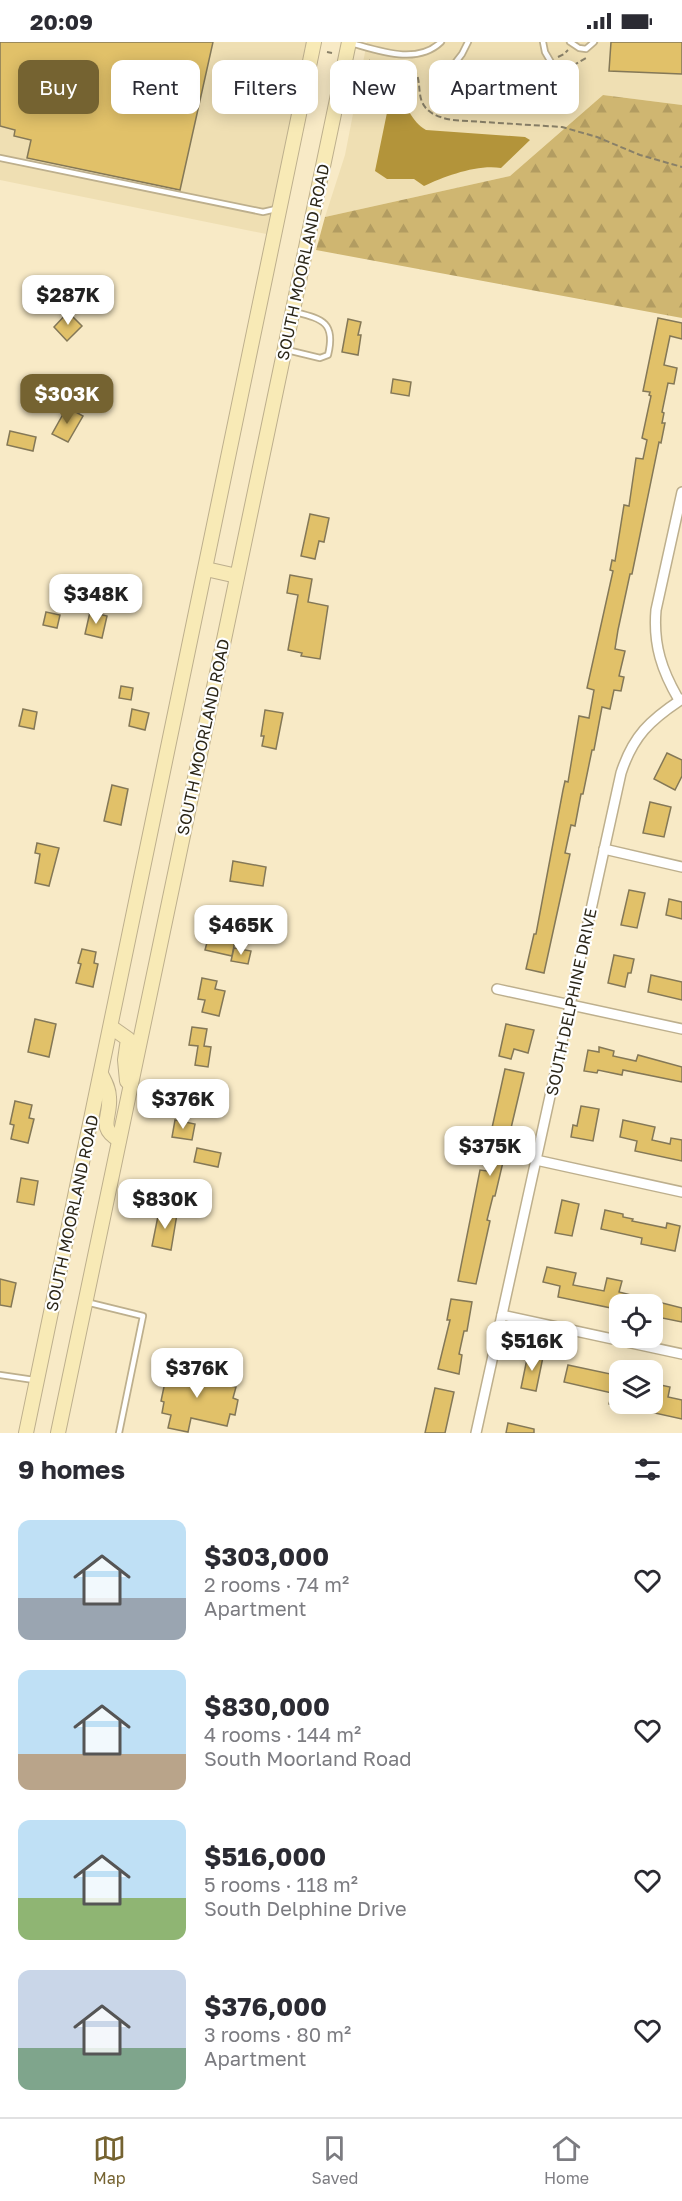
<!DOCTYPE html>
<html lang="en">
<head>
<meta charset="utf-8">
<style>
  body { margin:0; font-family:"Golos Text",sans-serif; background:#f2f2f3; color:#2b2b33; height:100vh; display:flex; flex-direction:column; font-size:22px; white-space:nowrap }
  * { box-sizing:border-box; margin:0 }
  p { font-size:20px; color:#7c7c81 }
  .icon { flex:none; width:33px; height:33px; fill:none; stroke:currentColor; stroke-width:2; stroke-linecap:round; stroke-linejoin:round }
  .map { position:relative; height:1391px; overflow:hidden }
  .drawer { display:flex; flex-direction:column; background:#fff; flex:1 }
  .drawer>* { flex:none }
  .top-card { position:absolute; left:18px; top:18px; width:646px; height:54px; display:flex; gap:12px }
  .fabs { position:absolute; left:609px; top:1252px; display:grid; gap:12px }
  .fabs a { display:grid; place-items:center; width:54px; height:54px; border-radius:12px; background:#fff; box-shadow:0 3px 15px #0003; font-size:30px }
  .price { position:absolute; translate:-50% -51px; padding:0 14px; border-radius:12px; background:#fff; color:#222; font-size:20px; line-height:39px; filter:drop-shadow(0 2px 3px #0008) }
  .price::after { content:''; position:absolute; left:50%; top:36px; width:18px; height:14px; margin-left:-9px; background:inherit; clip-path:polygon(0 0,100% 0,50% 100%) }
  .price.active { background:#756331; color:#fff }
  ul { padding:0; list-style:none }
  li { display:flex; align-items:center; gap:18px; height:150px; padding:0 18px }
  li span { display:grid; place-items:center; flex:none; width:168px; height:120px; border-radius:12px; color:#555 }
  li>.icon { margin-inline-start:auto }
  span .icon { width:72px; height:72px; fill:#fffc; stroke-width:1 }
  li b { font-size:26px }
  h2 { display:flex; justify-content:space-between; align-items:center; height:72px; padding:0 18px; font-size:26px }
  .chip { padding:0 21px; border-radius:12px; background:#fff; box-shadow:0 3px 15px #0003; font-size:21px; line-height:54px }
  .chip.active { background:#756331; color:#fff }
  .status { display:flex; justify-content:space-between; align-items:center; height:42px; padding:0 30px; background:#fff; direction:ltr }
  .status svg { height:16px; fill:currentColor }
  .tabs { display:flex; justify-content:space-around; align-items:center; height:84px; border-top:2px solid #e1e1e2; background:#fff; font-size:16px; color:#7c7c81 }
  .tabs a { display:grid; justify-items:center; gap:3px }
  .tabs .active { color:#756331 }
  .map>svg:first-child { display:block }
  .built { fill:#efdfb3 }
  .forest { fill:url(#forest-firs) }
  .water { fill:#b3943a }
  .building { fill:#e1c169; stroke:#847857; stroke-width:1.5 }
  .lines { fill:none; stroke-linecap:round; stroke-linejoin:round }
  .service-casing { stroke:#bdaf8d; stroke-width:8 }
  .minor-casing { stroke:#bdaf8d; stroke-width:12 }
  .secondary-casing { stroke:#bdaf8d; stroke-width:16 }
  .path { stroke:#898068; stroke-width:2; stroke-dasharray:6 3; stroke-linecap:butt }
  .service { stroke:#fff; stroke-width:4.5 }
  .minor { stroke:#fff; stroke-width:9 }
  .secondary { stroke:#f8eab6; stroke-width:14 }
  .labels { text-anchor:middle; stroke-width:4.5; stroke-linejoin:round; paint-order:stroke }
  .street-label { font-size:16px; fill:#2b2618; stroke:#fff }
</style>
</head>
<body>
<div class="status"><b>20:09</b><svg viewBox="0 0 49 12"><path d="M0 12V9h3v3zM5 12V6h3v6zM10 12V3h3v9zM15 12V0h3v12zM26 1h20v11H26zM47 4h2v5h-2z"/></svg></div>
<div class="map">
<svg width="682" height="1391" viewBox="0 0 682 1391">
  <defs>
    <pattern id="forest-firs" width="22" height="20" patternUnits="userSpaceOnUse" patternTransform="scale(1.5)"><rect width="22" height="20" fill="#cfb671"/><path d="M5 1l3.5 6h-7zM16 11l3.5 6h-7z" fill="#b29c61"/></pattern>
  </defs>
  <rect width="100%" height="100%" fill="#f8eac6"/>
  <g class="built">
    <path d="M0 0H314L276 194 0 138Z"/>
    <path d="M367 0H682V63L603 53 510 134 325 175 345 113Z"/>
  </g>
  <path class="forest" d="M603 53 682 63V276L316 208 325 175 510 134Z"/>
  <path class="water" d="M393 51 398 52C408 65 411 79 426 88L525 95 530 98 501 126C478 122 445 134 424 144L414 137H387L375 129 390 56Z"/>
  <g class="building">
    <path d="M0 0H213L180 148 27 116 31 98 14 94 15 88 0 84Z"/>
    <path d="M611 0H682V32L609 29Z"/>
    <path d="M68 270 82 284 67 299 54 285Z"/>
    <path d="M658 276 682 281V297L670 294 664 323 677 326 674 342 668 341 662 370 664 371 662 381H665L661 401 659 400 632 532H630L618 588 615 607 625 609 619 634 624 635 621 649 614 648 610 667 602 665 594 708H592L583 752H581L575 784 571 783 565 811 570 812 544 931 526 927 534 892H536L563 748 565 739 568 740 579 674 589 676 594 648 587 646 613 529 610 528 612 518 615 519 624 463 629 464 636 416 643 417 647 398 642 396 651 354 649 353 650 350 643 349Z"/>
    <path d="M348 277 361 280 358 293H361L358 313 342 310Z"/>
    <path d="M393 337 411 340 409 354 391 351Z"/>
    <path d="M67 365 83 374 68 400 52 392Z"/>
    <path d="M10 389 36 395 33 409 7 403Z"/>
    <path d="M310 472 329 476 324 500 319 499 315 517 301 514Z"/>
    <path d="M290 533 312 537 308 560 328 564 320 617 301 614 302 611 288 608 298 553 287 551Z"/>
    <path d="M46 570 60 573 57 586 43 583Z"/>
    <path d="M90 570 107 574 102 596 85 592Z"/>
    <path d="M121 644 133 646 131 658 119 656Z"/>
    <path d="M23 667 37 670 34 687 19 684Z"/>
    <path d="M132 667 149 671 145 688 129 684Z"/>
    <path d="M265 668 283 671 276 707 262 704 264 694H261Z"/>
    <path d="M667 711 682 718V734L675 748 654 737Z"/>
    <path d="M112 743 128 747 121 783 104 779Z"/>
    <path d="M650 760 671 765 664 795 643 791Z"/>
    <path d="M37 801 59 806 49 844 35 841 40 812 35 811Z"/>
    <path d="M233 819 266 825 263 844 230 839Z"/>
    <path d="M629 848 645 851 637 886 621 883Z"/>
    <path d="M669 857 682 860V877L666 873Z"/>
    <path d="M209 893 235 899 232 914 205 908Z"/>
    <path d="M234 906 251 909 248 922 231 919Z"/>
    <path d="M82 907 96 910 94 921 98 922 93 945 76 941 81 922 78 921Z"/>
    <path d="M614 913 634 917 631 931H628L625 945 608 941Z"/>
    <path d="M651 933 682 940V958L648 950Z"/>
    <path d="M202 936 217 939 215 947 225 949 219 974 202 970 205 958 198 957Z"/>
    <path d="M35 977 56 982 49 1015 28 1010Z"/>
    <path d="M506 982 534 988 528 1011 514 1007 511 1017 499 1014Z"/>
    <path d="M192 985 207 987 204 1004 211 1005 208 1025 195 1023 198 1004 189 1003Z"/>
    <path d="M599 1005 614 1009 613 1014 636 1019 638 1013 682 1025V1040L623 1028 622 1033 598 1028 597 1031 584 1029 588 1008 599 1010Z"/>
    <path d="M505 1027 524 1031 495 1154H493L487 1178 490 1179 476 1242 458 1239 480 1128 487 1129 492 1105 488 1104Z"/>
    <path d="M184 1041 204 1044 200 1062 181 1058Z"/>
    <path d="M15 1059 32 1063 29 1076 34 1077 28 1101 11 1097 14 1083 10 1082Z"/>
    <path d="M206 1060 220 1062 218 1072 204 1070Z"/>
    <path d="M581 1064 599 1067 593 1099 571 1095 573 1083 577 1084Z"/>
    <path d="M175 1078 195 1082 192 1098 172 1095Z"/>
    <path d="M623 1078 655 1085 652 1098 670 1102 671 1096 682 1098V1119L635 1109 637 1099 620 1095Z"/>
    <path d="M197 1106 221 1111 218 1125 194 1120Z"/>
    <path d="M21 1136 38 1139 34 1163 17 1160Z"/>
    <path d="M562 1158 579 1162 572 1194 555 1191Z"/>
    <path d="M605 1168 623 1172V1175L633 1177 632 1179 666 1186 667 1181 680 1184 675 1209 641 1202 642 1196 601 1187Z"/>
    <path d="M159 1169 177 1172 171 1208 152 1204Z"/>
    <path d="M547 1225 576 1231 573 1243 604 1249 607 1236 622 1239 619 1250 682 1266V1280L652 1274V1263H617L616 1267 558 1255 560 1244 543 1240Z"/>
    <path d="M0 1237 16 1241 11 1265 0 1263Z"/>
    <path d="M451 1257 472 1260 467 1289H464L459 1312 462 1313 459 1332 438 1327 450 1278H447Z"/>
    <path d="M528 1312 543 1315 536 1349 521 1346Z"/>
    <path d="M182 1321 202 1325 199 1338 236 1345 233 1356 238 1358 235 1373 230 1372 227 1384 191 1376 188 1390 168 1386 171 1373 162 1371 164 1360 161 1359 165 1340 168 1341 170 1330 180 1332Z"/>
    <path d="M568 1323 620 1334V1364L609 1362 612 1351 564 1340Z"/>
    <path d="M656 1342 670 1345 668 1355 682 1358V1377L650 1370Z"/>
    <path d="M435 1346 454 1350 445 1391H425Z"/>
    <path d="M508 1381 534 1387V1391H506Z"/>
  </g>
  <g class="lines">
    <g class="service-casing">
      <g id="service">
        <path d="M468 0 462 12 438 43 450 53 552 60 568 49 545 10 543 0"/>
        <path d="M570 0 579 6 586 7 594 0"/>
        <path d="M351 1C380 9 417 23 441 0"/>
        <path d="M0 116 263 170 276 167"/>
        <path d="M287 308 320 316 328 313C336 280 322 277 295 270"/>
        <path d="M86 1260 143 1274 119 1391"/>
        <path d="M0 1333 34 1338"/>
      </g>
    </g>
    <g class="minor-casing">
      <g id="minor">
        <path d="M679 658C662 629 653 603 656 568L682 450"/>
        <path d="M604 807 682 825"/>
        <path d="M497 947 682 987"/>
        <path d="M536 1118 682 1150"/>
        <path d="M502 1273 682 1312"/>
        <path d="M476 1391 621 731C633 694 650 678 682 657"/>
      </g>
    </g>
    <g class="secondary-casing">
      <g id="secondary">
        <path d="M206 527 237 534"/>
        <path d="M111 985 128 997 125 1018 127 1039"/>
        <path d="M101 1032C105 1040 109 1047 109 1055 111 1076 97 1085 119 1098"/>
        <path d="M26 1391 314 0"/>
        <path d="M58 1391 349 0"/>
      </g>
    </g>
    <g class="path">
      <path d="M327 10 332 11"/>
      <path d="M558 15 564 12 568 8"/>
      <path d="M369 18 372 22 417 32C419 39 419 45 420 52 422 70 437 75 452 78L562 85 597 95 640 113 682 125"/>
      <path d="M565 28 586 16"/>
    </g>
    <use href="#service" class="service"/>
    <use href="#minor" class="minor"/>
    <use href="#secondary" class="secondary"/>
  </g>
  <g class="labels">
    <g class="street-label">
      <text transform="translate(303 220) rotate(-78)" y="6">SOUTH MOORLAND ROAD</text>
      <text transform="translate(203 695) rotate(-78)" y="6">SOUTH MOORLAND ROAD</text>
      <text transform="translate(571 960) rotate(-78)" y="6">SOUTH DELPHINE DRIVE</text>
      <text transform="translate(72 1171) rotate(-78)" y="6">SOUTH MOORLAND ROAD</text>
    </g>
  </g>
</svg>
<div class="fabs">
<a><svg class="icon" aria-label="locate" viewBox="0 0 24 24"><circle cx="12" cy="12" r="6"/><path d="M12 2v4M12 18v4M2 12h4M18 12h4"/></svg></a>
<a><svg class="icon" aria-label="layers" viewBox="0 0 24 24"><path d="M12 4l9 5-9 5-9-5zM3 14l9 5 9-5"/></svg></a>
</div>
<b class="price" style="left:68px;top:284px">$287K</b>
<b class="price active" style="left:67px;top:383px">$303K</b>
<b class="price" style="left:96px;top:583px">$348K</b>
<b class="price" style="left:241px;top:914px">$465K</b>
<b class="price" style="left:183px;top:1088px">$376K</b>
<b class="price" style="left:490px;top:1135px">$375K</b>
<b class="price" style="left:165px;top:1188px">$830K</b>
<b class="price" style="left:532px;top:1330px">$516K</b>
<b class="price" style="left:197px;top:1357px">$376K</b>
<div class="top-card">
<a class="chip active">Buy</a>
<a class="chip">Rent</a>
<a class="chip">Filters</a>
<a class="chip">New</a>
<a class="chip">Apartment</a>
</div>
</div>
<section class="drawer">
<h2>9 homes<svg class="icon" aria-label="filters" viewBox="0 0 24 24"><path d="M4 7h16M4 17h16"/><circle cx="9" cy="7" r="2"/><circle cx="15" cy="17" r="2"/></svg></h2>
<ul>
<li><span style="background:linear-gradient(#bfe0f5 65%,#9aa5b1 0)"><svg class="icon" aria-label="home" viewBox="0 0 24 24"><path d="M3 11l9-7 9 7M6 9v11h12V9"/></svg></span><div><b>$303,000</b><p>2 rooms · 74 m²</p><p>Apartment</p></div><svg class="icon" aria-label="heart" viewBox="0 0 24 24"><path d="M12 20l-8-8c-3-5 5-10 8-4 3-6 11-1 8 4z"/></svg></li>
<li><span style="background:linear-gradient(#bfe0f5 70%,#b9a48a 0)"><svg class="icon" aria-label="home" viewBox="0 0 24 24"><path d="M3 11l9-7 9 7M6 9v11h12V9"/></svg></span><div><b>$830,000</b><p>4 rooms · 144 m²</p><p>South Moorland Road</p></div><svg class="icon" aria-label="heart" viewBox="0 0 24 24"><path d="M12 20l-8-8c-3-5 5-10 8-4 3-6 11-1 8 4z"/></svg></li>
<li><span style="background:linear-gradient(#bfe0f5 65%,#8fb573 0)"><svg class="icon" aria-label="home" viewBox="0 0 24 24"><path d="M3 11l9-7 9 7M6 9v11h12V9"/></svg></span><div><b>$516,000</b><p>5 rooms · 118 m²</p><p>South Delphine Drive</p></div><svg class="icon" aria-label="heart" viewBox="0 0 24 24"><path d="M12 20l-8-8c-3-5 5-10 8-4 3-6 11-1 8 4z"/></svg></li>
<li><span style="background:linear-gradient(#c9d6e8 65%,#7fa58c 0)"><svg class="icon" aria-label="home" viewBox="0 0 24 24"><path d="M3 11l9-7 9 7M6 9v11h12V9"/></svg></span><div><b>$376,000</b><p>3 rooms · 80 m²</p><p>Apartment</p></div><svg class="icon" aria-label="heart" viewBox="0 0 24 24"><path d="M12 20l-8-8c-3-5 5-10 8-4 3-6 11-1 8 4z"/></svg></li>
</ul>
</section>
<nav class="tabs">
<a class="active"><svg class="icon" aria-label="map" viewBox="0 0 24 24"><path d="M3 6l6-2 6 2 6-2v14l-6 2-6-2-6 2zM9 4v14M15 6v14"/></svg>Map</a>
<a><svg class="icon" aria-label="saved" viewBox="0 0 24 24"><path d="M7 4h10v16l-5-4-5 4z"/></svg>Saved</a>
<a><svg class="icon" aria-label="home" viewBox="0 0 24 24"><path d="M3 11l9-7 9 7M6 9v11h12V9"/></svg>Home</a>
</nav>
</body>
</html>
